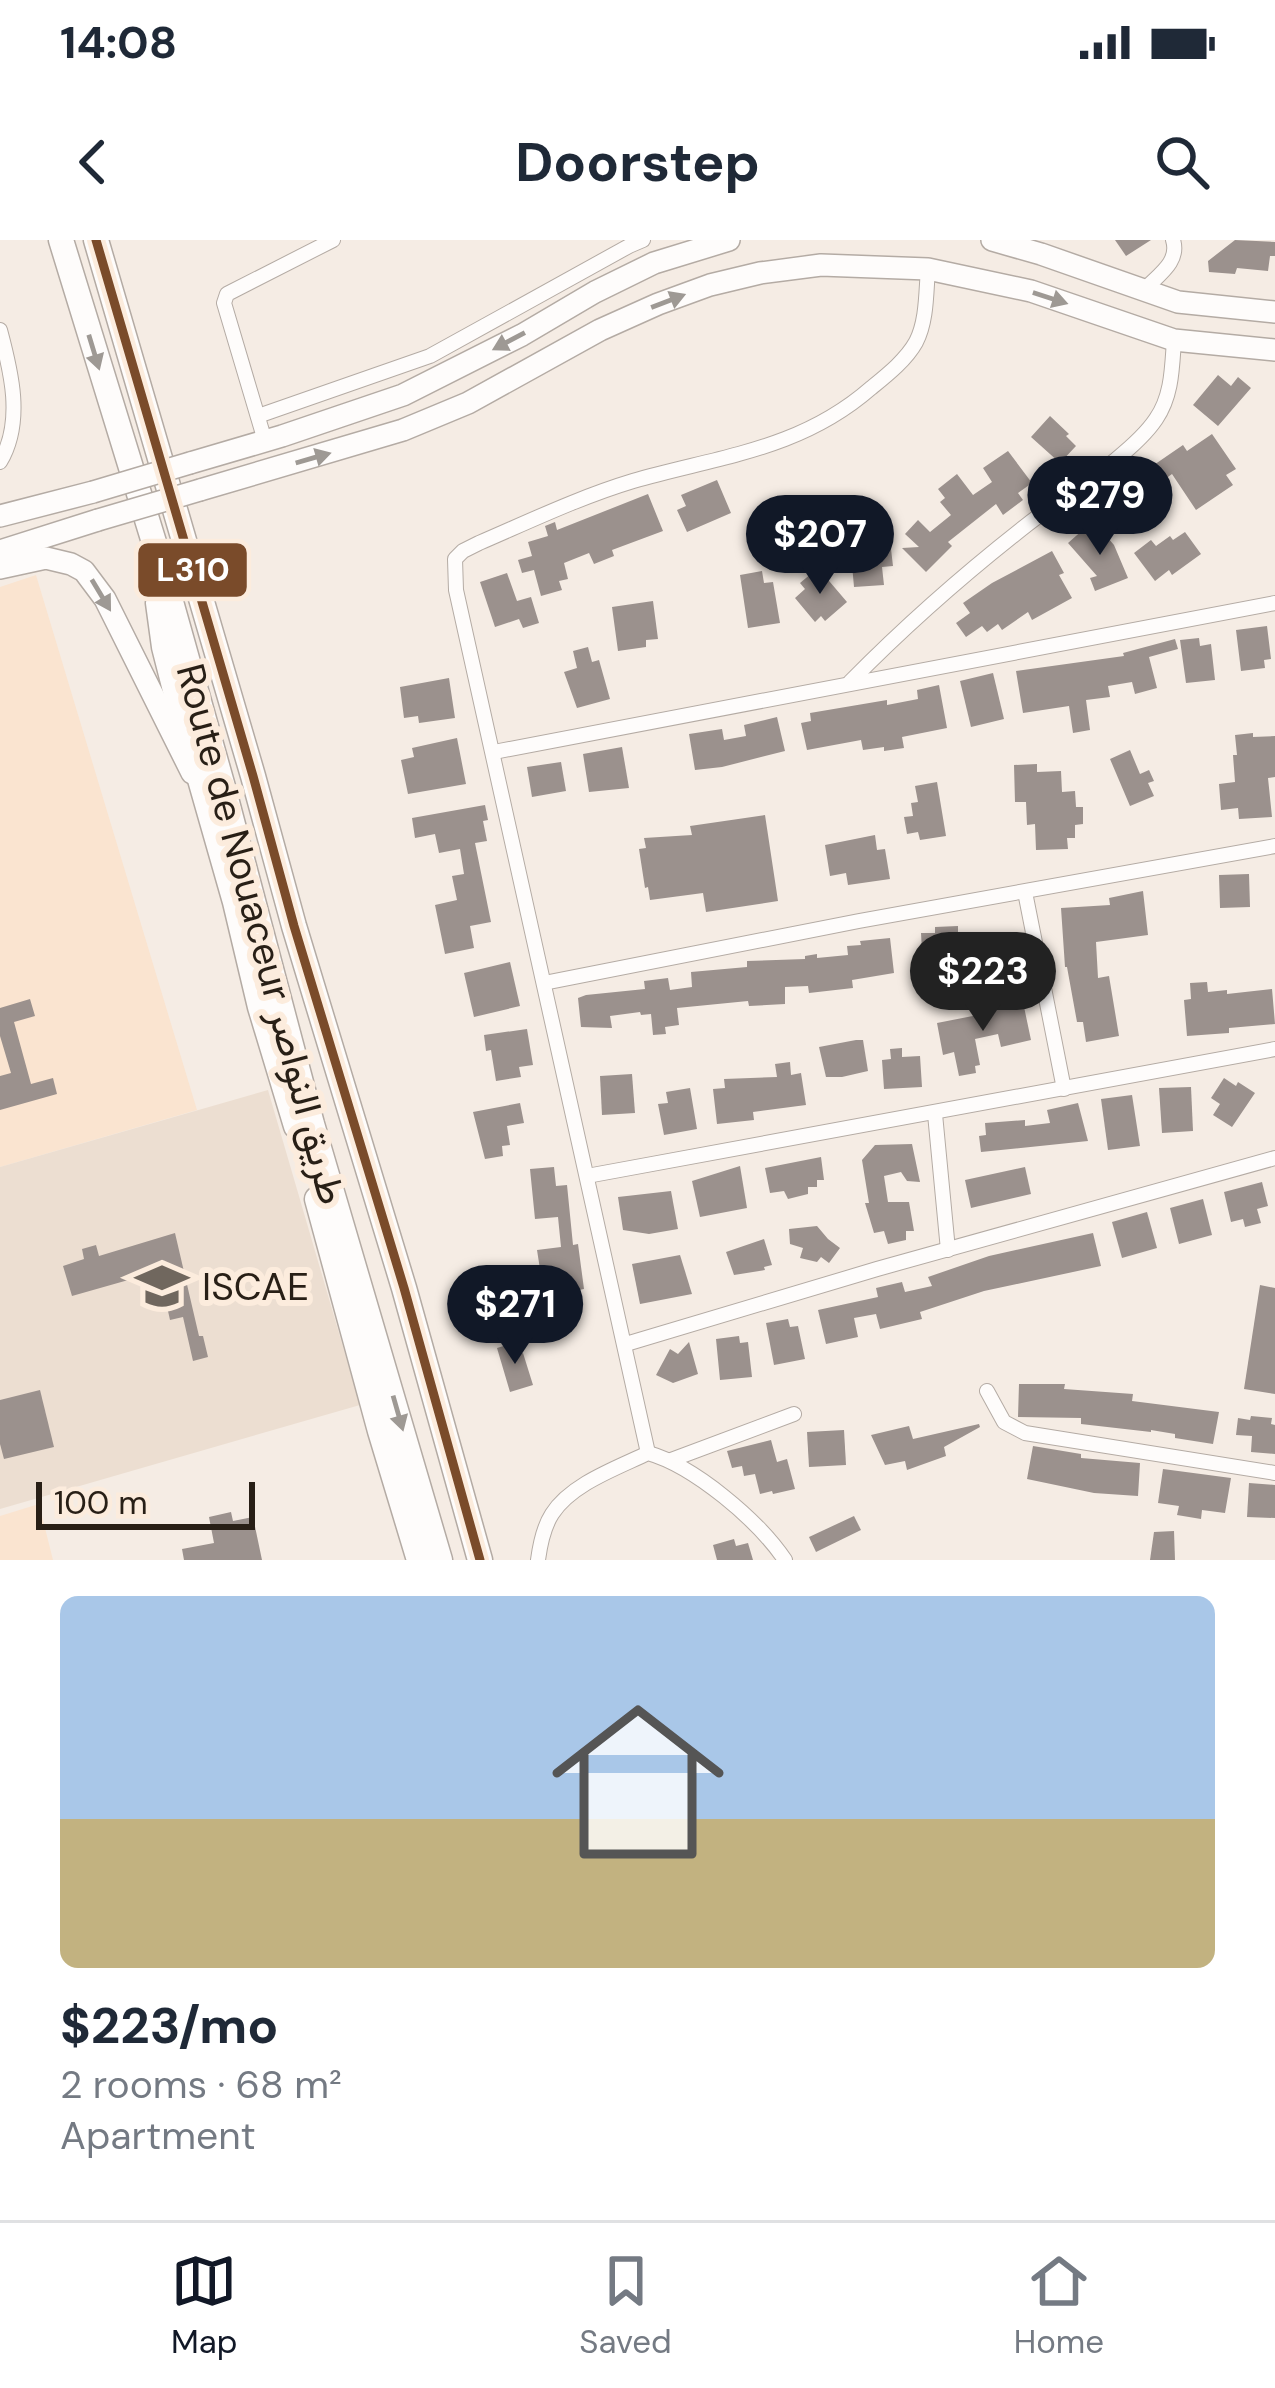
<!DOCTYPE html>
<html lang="en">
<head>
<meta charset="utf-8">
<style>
  body { margin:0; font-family:"DM Sans",Vazirmatn,sans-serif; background:#f2f2f3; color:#1f2937; height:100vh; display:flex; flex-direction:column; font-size:45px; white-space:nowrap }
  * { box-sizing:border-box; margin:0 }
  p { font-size:39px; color:#747a83 }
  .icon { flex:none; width:66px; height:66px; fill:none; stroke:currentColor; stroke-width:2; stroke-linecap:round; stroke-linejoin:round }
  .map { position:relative; height:1320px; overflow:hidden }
  .side { display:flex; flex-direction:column; background:#fff; flex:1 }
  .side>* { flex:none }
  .scale { position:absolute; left:36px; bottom:30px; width:219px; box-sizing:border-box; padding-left:12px; border:6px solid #281f16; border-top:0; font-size:33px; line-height:42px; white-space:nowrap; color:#281f16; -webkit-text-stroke:9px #fcecdd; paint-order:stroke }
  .price { position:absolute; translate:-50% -102px; padding:0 27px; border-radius:42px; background:#111827; color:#fff; font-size:39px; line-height:78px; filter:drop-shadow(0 3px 6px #0008) }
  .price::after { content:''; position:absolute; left:50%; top:72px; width:36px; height:27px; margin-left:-18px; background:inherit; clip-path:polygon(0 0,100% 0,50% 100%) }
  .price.current { background:#222; color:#fff }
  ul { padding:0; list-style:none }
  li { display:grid; align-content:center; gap:24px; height:636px; padding:0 60px }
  li span { display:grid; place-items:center; height:372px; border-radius:18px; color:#555 }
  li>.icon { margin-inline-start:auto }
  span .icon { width:216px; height:216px; fill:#fffc; stroke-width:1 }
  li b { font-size:51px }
  .status { display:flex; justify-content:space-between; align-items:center; height:84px; padding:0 60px; background:#fff; direction:ltr }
  .status svg { height:33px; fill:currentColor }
  header { display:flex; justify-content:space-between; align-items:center; height:156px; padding:0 60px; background:#fff; font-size:54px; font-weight:700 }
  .menu { display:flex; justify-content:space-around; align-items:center; height:168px; border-top:3px solid #e0e1e3; background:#fff; font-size:33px; color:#747a83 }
  .menu a { display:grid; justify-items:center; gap:6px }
  .menu .current { color:#111827 }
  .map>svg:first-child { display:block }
  .built { fill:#fae4d0 }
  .education { fill:#ecded1 }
  .building { fill:#9b918d }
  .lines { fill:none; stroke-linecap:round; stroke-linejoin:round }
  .minor-casing { stroke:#b4aba4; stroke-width:16 }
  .primary-casing { stroke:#b4aba4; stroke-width:24 }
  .trunk-casing { stroke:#b4aba4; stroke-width:27 }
  .minor { stroke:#fefcfb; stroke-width:14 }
  .primary { stroke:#fefcfb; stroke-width:21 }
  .trunk { stroke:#fefcfb; stroke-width:24 }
  .primary-bridge-casing { stroke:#b4aba4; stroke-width:24; stroke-linecap:butt }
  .primary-bridge { stroke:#fefcfb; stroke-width:21 }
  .bus-1-casing { stroke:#fcecdd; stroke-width:18 }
  .bus-1 { stroke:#7a4b2a; stroke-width:9 }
  .oneway { fill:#9e9994 }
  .labels { text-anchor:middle; stroke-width:12; stroke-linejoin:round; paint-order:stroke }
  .street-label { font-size:39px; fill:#281f16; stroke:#fcecdd }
  .poi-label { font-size:39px; fill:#281f16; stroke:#fcecdd; text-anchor:start }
  .line-badge { stroke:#fcecdd; stroke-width:4.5 }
  .badge-label { font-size:33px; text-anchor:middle; font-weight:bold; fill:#fff }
</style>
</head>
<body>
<div class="status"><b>14:08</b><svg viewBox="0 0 49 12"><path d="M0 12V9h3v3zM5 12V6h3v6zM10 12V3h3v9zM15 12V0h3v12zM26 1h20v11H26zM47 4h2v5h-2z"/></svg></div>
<header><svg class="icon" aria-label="back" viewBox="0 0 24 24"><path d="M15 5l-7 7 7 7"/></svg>Doorstep<svg class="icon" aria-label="search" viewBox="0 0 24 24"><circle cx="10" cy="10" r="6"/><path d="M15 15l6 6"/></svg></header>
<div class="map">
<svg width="1275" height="1320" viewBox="0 0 1275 1320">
  <rect width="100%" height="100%" fill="#f5ece4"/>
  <g class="built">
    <path d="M36 335 197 870 0 927V347Z"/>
    <path d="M39 1264 53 1320H0V1276Z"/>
  </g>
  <path class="education" d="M268 850 360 1165 0 1269V927Z"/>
  <g class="building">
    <path d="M1115 0H1151L1126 16Z"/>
    <path d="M1235 0 1275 2V16H1270L1268 31 1237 28 1235 34 1209 32 1208 21Z"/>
    <path d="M1218 135 1231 146 1238 137 1251 148 1218 186 1193 165Z"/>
    <path d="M1050 176 1069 194 1066 196 1076 206 1060 223 1031 197Z"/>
    <path d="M1212 194 1236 229 1226 235 1233 245 1196 270 1172 234 1110 279 1096 259 1145 224 1148 229 1183 205 1187 211Z"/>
    <path d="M1008 211 1032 243 1018 253 1023 260 1003 275 996 264 948 302 952 306 926 332 902 308 919 307 905 294 918 280 930 292 951 275 940 262 945 258 938 249 957 234 973 255 992 242 983 228Z"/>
    <path d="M717 240 731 273 687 292 677 270 686 266 681 255Z"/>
    <path d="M648 254 663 291 612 310 614 316 594 324 589 313 564 323 568 339 559 341 562 350 541 356 534 330 522 333 518 320 532 316 528 302 548 296 545 286 555 282 557 290Z"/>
    <path d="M1085 288 1093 297 1101 290 1114 305 1128 338 1095 351 1090 338 1097 336 1068 303Z"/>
    <path d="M1185 292 1201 314 1172 335 1169 330 1155 341 1134 313 1151 300 1156 306 1170 296 1173 300Z"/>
    <path d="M869 301 870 311 891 309 893 326 882 327 884 345 854 347 850 302Z"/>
    <path d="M1052 311 1064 333 1059 335 1072 358 1032 380 1028 372 1002 390 998 384 987 392 982 386 966 397 956 383 970 373 963 363 992 343Z"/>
    <path d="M818 328 847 362 825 381 821 376 815 382 795 358 805 349 800 343Z"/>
    <path d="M762 331 764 343 773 342 780 383 748 388 740 335Z"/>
    <path d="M507 333 517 361 531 357 539 383 523 388 519 379 495 387 480 342Z"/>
    <path d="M653 361 658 399 646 400V407L618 411 612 367Z"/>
    <path d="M1267 386 1271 419 1264 420 1265 428 1241 431 1236 390Z"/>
    <path d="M1199 398 1200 406 1211 404 1215 440 1186 443 1180 400Z"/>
    <path d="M1175 399 1178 409 1149 417 1157 448 1135 454 1132 442 1108 446 1110 457 1086 460 1090 490 1073 493 1069 466 1023 473 1016 431 1124 416 1123 413Z"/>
    <path d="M588 407 592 422 599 420 610 459 577 468 564 432 577 428 573 411Z"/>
    <path d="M993 433 1004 479 971 487 960 441Z"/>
    <path d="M449 438 455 478 419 483 418 476 404 478 400 447Z"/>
    <path d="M939 445 947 488 902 497 904 508 884 511V507L863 510 861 500 807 510 801 483 811 481 810 473 887 460V465L918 459 917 450Z"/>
    <path d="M777 477 785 511 722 527 695 530 689 494 722 489 724 500 746 496 744 485Z"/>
    <path d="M1253 493V497L1275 496V537L1268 538 1272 577 1239 579 1238 568 1221 570 1219 544 1235 542 1233 515H1237L1235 495Z"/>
    <path d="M457 498 466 544 408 554 401 520 414 517 412 508Z"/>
    <path d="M622 507 629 548 589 552 583 514Z"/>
    <path d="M1130 510 1140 534 1149 530 1154 541 1148 543 1154 556 1130 566 1110 519Z"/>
    <path d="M561 522 566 551 532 557 527 527Z"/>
    <path d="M1037 524V532L1061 531 1062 552 1075 551 1076 567H1083V584L1075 585V598H1067L1068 609 1036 610 1035 584 1027 585 1026 562H1015L1014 525Z"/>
    <path d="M937 542 946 596 920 600 918 592 907 594 904 577 913 576 911 563 918 562 915 546Z"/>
    <path d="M485 565 488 580 483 581 487 601 475 603 491 682 470 686 474 708 445 714 435 665 457 660 452 636 464 634 460 609 439 613 435 594 415 598 412 578Z"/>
    <path d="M765 575 778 661 706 672 703 653 650 660 648 647 645 648 639 609 646 608 644 598 692 595 690 586Z"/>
    <path d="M875 595 877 610 885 609 890 639 848 645 846 633 830 636 825 605Z"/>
    <path d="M1249 634 1250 667 1220 668 1219 635Z"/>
    <path d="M1143 651 1148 695 1096 702 1098 738 1109 736 1119 796 1086 802 1083 782H1077L1067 727H1065L1061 668 1110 665 1109 658Z"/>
    <path d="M958 686V700H954L956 734 927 736 926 728 923 729 921 693H935V687Z"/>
    <path d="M890 698 894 733 852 740 853 748 809 753 808 746 785 747V764L749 766 748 761 677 768 679 785 665 787 666 794 653 795 651 774 641 775 640 772 610 776 612 788 581 787 578 758 586 755 645 749 644 741 668 738 670 750 692 747 691 732 747 727V721L805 719V716L817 714V718L848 715 847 706 861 705 860 701Z"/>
    <path d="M510 722 520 766 474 777 464 733Z"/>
    <path d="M1207 742 1208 752 1227 750V754L1272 749 1275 784 1229 788V793L1187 796 1184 760 1191 759 1190 743Z"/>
    <path d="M30 759 35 776 14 782 31 844 53 838 57 854 0 870V836L11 833 0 796V768Z"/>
    <path d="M1023 762 1031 800 1001 807 998 794 975 799 980 825 975 826 976 833 959 836 954 812 943 815 937 783 988 773 987 770Z"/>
    <path d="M527 789 533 825 519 827 521 837 496 841 491 810 486 811 484 795Z"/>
    <path d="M856 800H863L868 831 842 837H826L819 807Z"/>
    <path d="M902 808V817L920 816 922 847 884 849 882 820 891 819 890 809Z"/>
    <path d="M790 822 791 835 801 833 806 865 753 872 754 880 717 884 713 849 725 848 724 839 777 837 775 824Z"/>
    <path d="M632 834 635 873 602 875 600 836Z"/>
    <path d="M1224 838 1236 846 1238 842 1255 853 1232 887 1213 875 1220 864 1211 858Z"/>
    <path d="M1191 847 1193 891 1162 893 1159 848Z"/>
    <path d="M690 848 697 889 664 895 658 864 668 863 666 852Z"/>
    <path d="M1132 855 1140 906 1108 910 1101 859Z"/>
    <path d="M520 863 524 883 507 886 510 905 502 906 503 916 485 919 473 872Z"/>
    <path d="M1078 863 1088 901 981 912 979 896 986 895 985 883 1025 880V886L1050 883 1047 870Z"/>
    <path d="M912 904 920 942 907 941 901 932 884 936 888 962H909L914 991H906V1000L888 1004 884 991 874 993 865 963H869L862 920 875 905Z"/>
    <path d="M821 917 824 940H817V947H808V954L788 959 784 951 770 953 765 928Z"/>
    <path d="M740 926 747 968 700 977 692 941Z"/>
    <path d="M554 927 556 946 567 945 573 1005 578 1004 584 1049 573 1051V1056L535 1061 537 1070 490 1081 488 1070 492 1069 489 1055 542 1042 537 1010 561 1007 558 977 535 979 530 929Z"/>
    <path d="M1025 927 1031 954 971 968 965 940Z"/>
    <path d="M1262 942 1268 966 1257 969 1261 983 1245 987 1243 979 1231 982 1224 952Z"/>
    <path d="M671 951 678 989 649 994 623 990 618 957Z"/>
    <path d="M1203 959 1212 995 1179 1004 1170 968Z"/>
    <path d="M1147 972 1157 1008 1122 1018 1112 982Z"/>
    <path d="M817 986 828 999 840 1008 829 1023 821 1017 817 1022 800 1018 803 1008 790 1004 789 989Z"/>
    <path d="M175 993 199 1096H203L208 1117 193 1121 183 1077 170 1080 166 1062 174 1060 167 1029 72 1056 63 1026 84 1019 82 1009 96 1005 99 1016Z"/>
    <path d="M1093 993 1101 1026 984 1051 920 1072 922 1079 880 1089 876 1074 854 1078 858 1097 826 1104 818 1070 878 1057 876 1048 902 1042 905 1052 932 1046 928 1037 989 1016Z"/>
    <path d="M764 999 772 1025 764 1027 765 1030 734 1035 726 1012Z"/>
    <path d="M680 1015 692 1054 640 1064 632 1024Z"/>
    <path d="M1260 1045 1275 1048V1154L1244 1149Z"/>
    <path d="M788 1079 790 1087 798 1086 805 1119 774 1125 766 1083Z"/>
    <path d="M739 1096 740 1103 748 1102 752 1137 720 1140 716 1099Z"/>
    <path d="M516 1102 520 1114 523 1113 533 1145 510 1152 497 1108Z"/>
    <path d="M689 1102 698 1134 673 1143 656 1135 670 1109 678 1114Z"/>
    <path d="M1019 1144H1065L1064 1149 1133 1154 1132 1161 1219 1172 1213 1204 1175 1198V1194L1151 1190V1192L1081 1184V1178L1018 1177Z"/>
    <path d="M40 1150 54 1207 4 1219 0 1204V1160Z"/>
    <path d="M1251 1176 1272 1178 1271 1184 1275 1185V1214L1251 1212 1252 1196 1236 1195 1238 1178 1250 1180Z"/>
    <path d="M979 1184 980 1187 944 1207 946 1216 907 1230 905 1221 885 1225 871 1195 909 1186 913 1199Z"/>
    <path d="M844 1190 846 1225 809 1227 807 1192Z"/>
    <path d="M771 1200 777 1222 787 1219 795 1249 773 1254 772 1251 760 1254 755 1234 744 1236 742 1226 732 1228 727 1211Z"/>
    <path d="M1033 1206 1081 1214V1218L1140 1223 1138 1256 1094 1253 1027 1239Z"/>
    <path d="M1163 1229 1231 1238 1225 1273 1202 1270 1201 1279 1177 1275 1179 1266 1158 1263Z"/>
    <path d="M1249 1243 1275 1245V1278L1247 1277Z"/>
    <path d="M231 1272 233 1281 253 1277 262 1320H184L182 1309 214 1303 209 1277Z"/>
    <path d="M854 1276 861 1290 816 1312 809 1297Z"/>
    <path d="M1174 1291 1175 1320H1150L1154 1292Z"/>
    <path d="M734 1299 736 1306 748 1303 753 1320H717L713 1305Z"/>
  </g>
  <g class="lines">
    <g class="minor-casing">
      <g id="minor">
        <path d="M1144 50C1158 35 1180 22 1173 0"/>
        <path d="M0 90C11 131 24 182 0 222"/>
        <path d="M258 176 430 116 629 6 643 0"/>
        <path d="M265 201 224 63 227 54 333 0"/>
        <path d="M850 442C907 384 964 334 1028 284 1064 256 1132 215 1156 179 1172 156 1172 128 1174 100"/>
        <path d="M494 512 1275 363"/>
        <path d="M1025 652 1064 849"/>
        <path d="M544 743 859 681 1275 606"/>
        <path d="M935 874 948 1010"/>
        <path d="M587 936 1275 809"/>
        <path d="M626 1104 877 1029 1275 918"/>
        <path d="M987 1151 1004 1182 1025 1193 1275 1233"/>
        <path d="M648 1213 456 350 455 319 463 311 479 303C530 281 580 257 633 241 720 216 800 210 871 148 887 135 906 120 916 102 927 81 926 52 928 29"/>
        <path d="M671 1220 794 1174"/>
        <path d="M538 1320C540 1305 543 1288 552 1274 571 1244 617 1228 648 1213 694 1226 758 1280 785 1320"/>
      </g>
    </g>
    <g class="primary-casing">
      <g id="primary">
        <path d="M992 0 1041 14 1178 62 1275 72"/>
        <path d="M190 223 282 196 403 155 522 95 595 52 654 23 729 0"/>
        <path d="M200 250 403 190 468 163 600 90 658 64 710 45 760 33 821 25 928 29 1031 51 1174 100 1275 110"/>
        <path d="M0 276 93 252"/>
        <path d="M0 311 98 280"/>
        <path d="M0 328 46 318 71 324 84 331 105 359 192 533"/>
      </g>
    </g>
    <g class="trunk-casing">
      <g id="trunk">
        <path d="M61 0 157 312 223 547 312 884 440 1320"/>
        <path d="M96 0 253 536 294 686 404 1048 480 1320"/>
        <path d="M158 363 164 407 179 466 235 662 260 767 296 886"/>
        <path d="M317 959 380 1191 419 1320"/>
      </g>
    </g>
    <use href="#minor" class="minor"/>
    <use href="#primary" class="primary"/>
    <use href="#trunk" class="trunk"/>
    <g class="primary-bridge-casing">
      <g id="primary-bridge">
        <path d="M93 252 190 223"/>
        <path d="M98 280 200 250"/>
      </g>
    </g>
    <use href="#primary-bridge" class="primary-bridge"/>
    <g class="bus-1-casing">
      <path id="bus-1" d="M96 0 253 536 294 686 404 1048 480 1320"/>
    </g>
    <use href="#bus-1" class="bus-1"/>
  </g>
  <defs><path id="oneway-solid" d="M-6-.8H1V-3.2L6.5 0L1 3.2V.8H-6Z" transform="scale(3)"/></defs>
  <g class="oneway">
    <use href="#oneway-solid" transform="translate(1050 58) rotate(18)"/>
    <use href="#oneway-solid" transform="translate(668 61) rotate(-21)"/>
    <use href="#oneway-solid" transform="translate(509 101) rotate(152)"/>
    <use href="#oneway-solid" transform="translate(94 112) rotate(73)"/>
    <use href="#oneway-solid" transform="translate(313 218) rotate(-16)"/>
    <use href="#oneway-solid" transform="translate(101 355) rotate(59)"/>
    <use href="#oneway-solid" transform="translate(398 1173) rotate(74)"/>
  </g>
  <defs>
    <g id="university-bare" transform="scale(4.14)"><path d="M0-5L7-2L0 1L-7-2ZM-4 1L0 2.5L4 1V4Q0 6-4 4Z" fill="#70675e" stroke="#fcecdd" stroke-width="2.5" paint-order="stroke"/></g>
  </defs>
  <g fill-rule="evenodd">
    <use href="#university-bare" x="162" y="1046"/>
  </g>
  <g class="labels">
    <g class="street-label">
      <text transform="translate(262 694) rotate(75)" y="14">Route de Nouaceur طريق النواصر</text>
    </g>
    <g class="poi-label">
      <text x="202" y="1060">ISCAE</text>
    </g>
  </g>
  <rect class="line-badge" x="136" y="301" width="113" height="58" rx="12" fill="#7a4b2a"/>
  <g class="badge-label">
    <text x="193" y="341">L310</text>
  </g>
</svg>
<div class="scale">100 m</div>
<b class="price" style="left:1100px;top:318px">$279</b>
<b class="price" style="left:820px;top:357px">$207</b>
<b class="price current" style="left:983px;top:794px">$223</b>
<b class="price" style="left:515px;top:1127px">$271</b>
</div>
<section class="side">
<ul>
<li><span style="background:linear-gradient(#a9c7e8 60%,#c2b280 0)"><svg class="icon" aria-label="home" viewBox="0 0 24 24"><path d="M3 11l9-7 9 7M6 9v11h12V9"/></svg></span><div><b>$223/mo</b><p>2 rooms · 68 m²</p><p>Apartment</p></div></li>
</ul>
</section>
<nav class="menu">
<a class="current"><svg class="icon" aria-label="map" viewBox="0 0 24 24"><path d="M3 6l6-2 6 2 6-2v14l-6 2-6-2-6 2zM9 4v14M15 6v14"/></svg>Map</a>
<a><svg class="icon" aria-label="saved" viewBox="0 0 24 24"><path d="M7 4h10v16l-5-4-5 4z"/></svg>Saved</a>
<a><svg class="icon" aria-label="home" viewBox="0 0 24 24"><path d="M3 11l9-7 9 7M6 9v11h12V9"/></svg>Home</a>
</nav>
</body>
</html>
